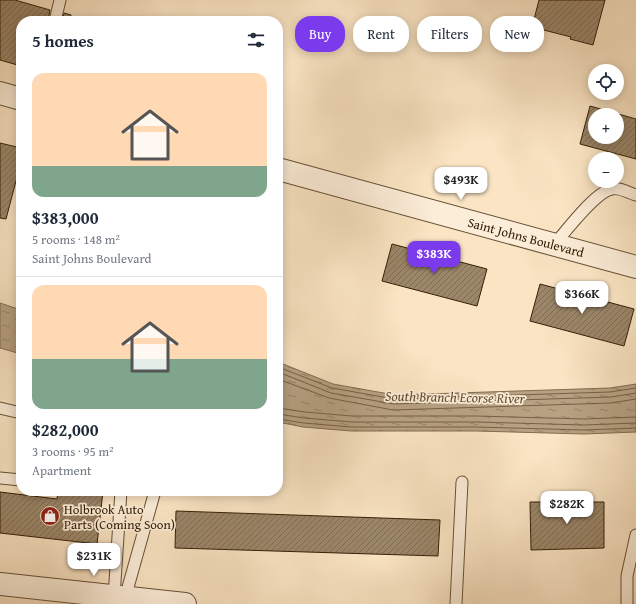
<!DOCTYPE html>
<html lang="en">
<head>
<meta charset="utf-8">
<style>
  body { margin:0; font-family:"Gentium Book Plus",serif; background:#f6f6f7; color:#1f2937; height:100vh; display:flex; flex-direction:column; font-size:15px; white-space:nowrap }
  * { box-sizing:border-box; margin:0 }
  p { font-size:13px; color:#747a83 }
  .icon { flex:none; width:22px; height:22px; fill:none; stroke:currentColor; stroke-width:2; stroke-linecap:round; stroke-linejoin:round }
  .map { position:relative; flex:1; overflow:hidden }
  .drawer { position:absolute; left:16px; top:16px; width:267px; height:480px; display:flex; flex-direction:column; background:#fff; border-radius:16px; box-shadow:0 2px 10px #0003 }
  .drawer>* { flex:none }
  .hud { position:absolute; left:295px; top:16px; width:281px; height:36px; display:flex; gap:8px }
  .tools { position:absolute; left:588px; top:64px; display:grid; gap:8px }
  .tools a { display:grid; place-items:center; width:36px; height:36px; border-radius:50%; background:#fff; box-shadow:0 2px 10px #0003; font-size:20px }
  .price { position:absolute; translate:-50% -34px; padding:0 9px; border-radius:8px; background:#fff; color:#222; font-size:13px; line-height:26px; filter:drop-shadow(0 1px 2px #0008) }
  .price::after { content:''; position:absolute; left:50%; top:24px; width:12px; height:9px; margin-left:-6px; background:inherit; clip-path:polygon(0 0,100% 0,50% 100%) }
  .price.current { background:#7c3aed; color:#fff }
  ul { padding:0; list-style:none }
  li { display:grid; align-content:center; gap:8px; height:212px; padding:0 16px }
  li+li { border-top:1px solid #e0e1e3 }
  li span { display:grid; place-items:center; height:124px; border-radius:12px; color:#555 }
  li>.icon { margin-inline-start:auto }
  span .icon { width:72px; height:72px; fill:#fffc; stroke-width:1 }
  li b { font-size:17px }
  h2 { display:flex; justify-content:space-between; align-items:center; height:48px; padding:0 16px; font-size:17px }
  .tag { padding:0 14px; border-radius:16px; background:#fff; box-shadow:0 2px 10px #0003; font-size:14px; line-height:36px }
  .tag.current { background:#7c3aed; color:#fff }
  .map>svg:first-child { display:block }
  .water { fill:url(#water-ripples); stroke:#836d51 }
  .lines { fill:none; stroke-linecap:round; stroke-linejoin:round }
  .shore { stroke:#766045; stroke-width:1 }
  .building { fill:url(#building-hatch); stroke:#342007; fill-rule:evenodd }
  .service-casing { stroke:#665136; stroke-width:13 }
  .minor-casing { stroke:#665136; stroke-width:24 }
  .tertiary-casing { stroke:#665136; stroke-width:24 }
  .service { stroke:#fcedd8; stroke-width:11 }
  .minor { stroke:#fcedd8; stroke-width:22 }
  .tertiary { stroke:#fcedd8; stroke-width:22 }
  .labels { text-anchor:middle; stroke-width:3.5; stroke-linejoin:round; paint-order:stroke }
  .street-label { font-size:13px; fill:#342007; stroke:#fcedd8 }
  .poi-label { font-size:13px; fill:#342007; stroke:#fcedd8; text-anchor:start }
  .water-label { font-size:14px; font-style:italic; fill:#624d32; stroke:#fcedd8 }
</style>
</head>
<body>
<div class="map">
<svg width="636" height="604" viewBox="0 0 636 604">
  <defs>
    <pattern id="water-ripples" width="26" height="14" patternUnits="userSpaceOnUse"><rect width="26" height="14" fill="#b7a183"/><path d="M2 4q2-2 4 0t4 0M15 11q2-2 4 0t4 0" fill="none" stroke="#968369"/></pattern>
    <pattern id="building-hatch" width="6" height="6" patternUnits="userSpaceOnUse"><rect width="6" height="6" fill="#9b8669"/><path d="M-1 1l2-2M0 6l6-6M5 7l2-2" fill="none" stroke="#7f6d54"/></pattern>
  </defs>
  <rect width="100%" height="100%" fill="#fae4c3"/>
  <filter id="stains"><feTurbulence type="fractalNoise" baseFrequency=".005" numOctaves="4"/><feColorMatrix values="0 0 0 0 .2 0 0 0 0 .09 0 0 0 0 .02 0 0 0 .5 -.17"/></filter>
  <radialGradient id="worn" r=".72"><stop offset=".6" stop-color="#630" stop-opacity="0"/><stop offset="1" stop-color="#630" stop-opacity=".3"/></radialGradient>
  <g class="water">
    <path d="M0 303 21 310V354L0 348Z"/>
    <path d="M278 362 333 384 395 395 610 388 636 384V432L584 434 476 431H351L303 427 278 422Z"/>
  </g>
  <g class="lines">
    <g class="shore">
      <path d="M278 367 332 388 394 399 610 392 636 388"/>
      <path d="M278 372 331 393 394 404 611 397 636 393"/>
      <path d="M278 379 329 398 393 410 611 403 636 399"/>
      <path d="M278 408 305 412 352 416H476L584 419 636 417"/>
      <path d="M278 414 304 418 352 422H476L584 425 636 423"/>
      <path d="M278 419 304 423 351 427H476L584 430 636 428"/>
    </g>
  </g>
  <g class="building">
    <path d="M0 0H15L50 10 48 21H21V66L0 60Z"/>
    <path d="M539 0H605L593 45 570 39 571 37 532 27Z"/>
    <path d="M64 13 71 15 70 21H62Z"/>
    <path d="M590 106 636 119V159L580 144ZM595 115H617V137H595Z"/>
    <path d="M0 143 21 148V162L6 219 0 218Z"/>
    <path d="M392 244 487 269 477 306 382 281Z"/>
    <path d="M540 284 634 309 624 346 530 321Z"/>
    <path d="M58 491H103L97 544 0 533V492L57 499Z"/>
    <path d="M530 502H604V548L531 550Z"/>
    <path d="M176 511 440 520 438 556 175 548Z"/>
  </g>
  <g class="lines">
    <g class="service-casing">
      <g id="service">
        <path d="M55 21 60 0"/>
        <path d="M554 245C566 231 596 191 612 189 619 187 629 193 636 195"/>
        <path d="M0 408 21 413"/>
        <path d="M0 478 21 480"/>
        <path d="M114 597 121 491"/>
        <path d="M125 598 155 491"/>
        <path d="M456 604 462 482"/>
        <path d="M627 604V576L636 535"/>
      </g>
    </g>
    <g class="minor-casing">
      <g id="minor">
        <path d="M0 93 21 99"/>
        <path d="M278 169 636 267"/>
      </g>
    </g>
    <g class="tertiary-casing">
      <path id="tertiary" d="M0 584 185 604"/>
    </g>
    <use href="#service" class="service"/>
    <use href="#minor" class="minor"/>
    <use href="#tertiary" class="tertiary"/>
  </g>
  <defs>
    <g id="shop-disc" transform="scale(1)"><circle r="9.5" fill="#8f2418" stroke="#fcedd8"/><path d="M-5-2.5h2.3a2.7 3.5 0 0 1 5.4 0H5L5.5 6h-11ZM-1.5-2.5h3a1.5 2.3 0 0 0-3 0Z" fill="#fff"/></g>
  </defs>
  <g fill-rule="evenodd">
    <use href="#shop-disc" x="50" y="516"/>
  </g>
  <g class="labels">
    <g class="street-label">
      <text transform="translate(526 237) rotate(15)" y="5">Saint Johns Boulevard</text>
    </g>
    <g class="poi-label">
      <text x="64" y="514">Holbrook Auto<tspan x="64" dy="15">Parts (Coming Soon)</tspan></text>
    </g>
    <g class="water-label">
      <text transform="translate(455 397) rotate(1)" y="5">South Branch Ecorse River</text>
    </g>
  </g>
  <rect width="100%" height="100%" filter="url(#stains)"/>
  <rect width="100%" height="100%" fill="url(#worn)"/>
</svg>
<div class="tools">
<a><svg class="icon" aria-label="locate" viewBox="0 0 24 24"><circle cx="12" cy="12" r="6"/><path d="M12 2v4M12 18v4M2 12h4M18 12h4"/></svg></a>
<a>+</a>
<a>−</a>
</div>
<b class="price" style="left:461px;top:201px">$493K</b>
<b class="price current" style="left:434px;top:275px">$383K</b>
<b class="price" style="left:582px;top:315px">$366K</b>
<b class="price" style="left:567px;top:525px">$282K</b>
<b class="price" style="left:94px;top:577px">$231K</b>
<div class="hud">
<a class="tag current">Buy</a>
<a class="tag">Rent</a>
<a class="tag">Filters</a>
<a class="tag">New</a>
</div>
<section class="drawer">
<h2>5 homes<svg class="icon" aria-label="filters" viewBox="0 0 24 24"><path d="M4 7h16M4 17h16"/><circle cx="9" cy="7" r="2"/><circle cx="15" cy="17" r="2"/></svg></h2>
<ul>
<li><span style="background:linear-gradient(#ffd9b3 75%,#7fa58c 0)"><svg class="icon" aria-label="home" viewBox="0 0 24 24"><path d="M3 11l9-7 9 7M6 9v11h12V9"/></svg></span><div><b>$383,000</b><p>5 rooms · 148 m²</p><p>Saint Johns Boulevard</p></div></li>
<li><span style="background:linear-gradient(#ffd9b3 60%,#7fa58c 0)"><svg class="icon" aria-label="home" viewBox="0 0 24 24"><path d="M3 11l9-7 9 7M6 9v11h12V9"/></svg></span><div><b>$282,000</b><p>3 rooms · 95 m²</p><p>Apartment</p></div></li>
</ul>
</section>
</div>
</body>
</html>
